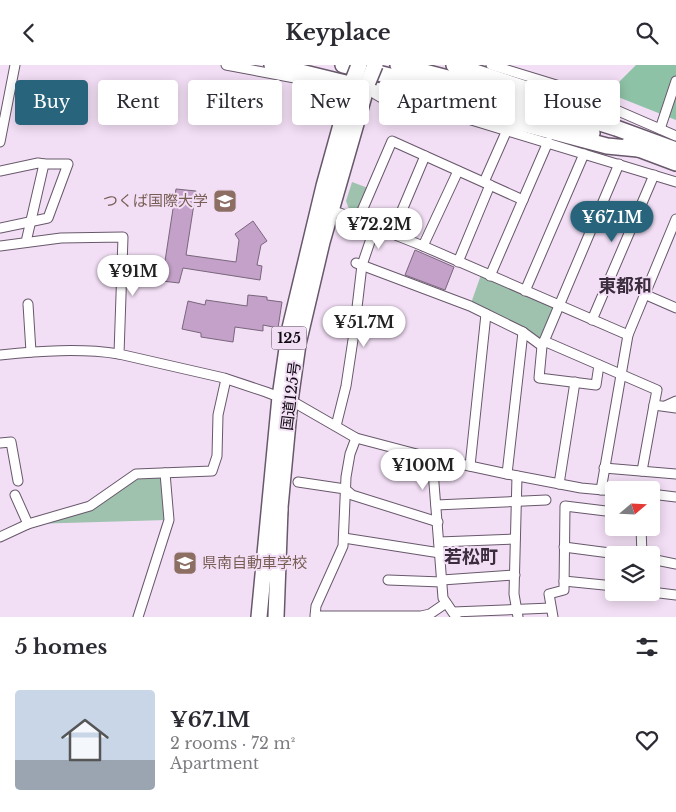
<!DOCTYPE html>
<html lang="en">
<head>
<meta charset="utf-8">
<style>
  body { margin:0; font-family:"Libre Baskerville","Noto Sans JP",serif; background:#f7f7f7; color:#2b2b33; height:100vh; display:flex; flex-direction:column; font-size:19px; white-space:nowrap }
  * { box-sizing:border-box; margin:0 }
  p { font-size:16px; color:#7c7c81 }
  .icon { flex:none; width:28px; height:28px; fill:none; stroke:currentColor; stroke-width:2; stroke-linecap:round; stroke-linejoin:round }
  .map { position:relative; height:552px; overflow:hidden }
  .details { display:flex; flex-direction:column; background:#fff; flex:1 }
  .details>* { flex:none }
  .hud { position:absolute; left:15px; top:15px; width:646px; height:45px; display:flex; gap:10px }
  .needle { width:32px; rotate:71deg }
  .buttons { position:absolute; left:605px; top:416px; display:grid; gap:10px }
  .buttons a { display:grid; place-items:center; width:55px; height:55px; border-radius:5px; background:#fff; box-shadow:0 2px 12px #0003; font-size:25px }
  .price { position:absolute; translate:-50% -42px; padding:0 11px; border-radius:18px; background:#fff; color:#222; font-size:16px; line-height:32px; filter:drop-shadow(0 1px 2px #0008) }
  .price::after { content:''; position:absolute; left:50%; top:30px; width:15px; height:11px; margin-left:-8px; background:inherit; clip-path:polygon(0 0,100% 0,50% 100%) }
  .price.selected { background:#28657c; color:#fff }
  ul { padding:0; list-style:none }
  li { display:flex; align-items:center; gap:15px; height:125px; padding:0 15px }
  li span { display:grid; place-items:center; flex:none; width:140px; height:100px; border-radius:5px; color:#555 }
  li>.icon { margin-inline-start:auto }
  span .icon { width:60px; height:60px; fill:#fffc; stroke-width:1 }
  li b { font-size:21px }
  h2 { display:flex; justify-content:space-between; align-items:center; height:60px; padding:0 15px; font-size:21px }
  .tag { padding:0 18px; border-radius:5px; background:#fff; box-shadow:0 2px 12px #0003; font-size:18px; line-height:45px }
  .tag.selected { background:#28657c; color:#fff }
  header { display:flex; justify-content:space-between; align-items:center; height:65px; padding:0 15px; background:#fff; font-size:22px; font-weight:700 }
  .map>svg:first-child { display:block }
  .green { fill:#9ec2ae }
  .forest { fill:#8ec2a6 }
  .building { fill:#c4a1c9; stroke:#78677b }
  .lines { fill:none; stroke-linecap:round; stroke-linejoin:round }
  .street-casing { stroke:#68586b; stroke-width:11 }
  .highway-casing { stroke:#68586b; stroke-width:18 }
  .street { stroke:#fff; stroke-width:9 }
  .highway { stroke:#fff; stroke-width:15 }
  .highway-bridge-casing { stroke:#68586b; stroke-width:18; stroke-linecap:butt }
  .highway-bridge { stroke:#fff; stroke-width:15 }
  .labels { text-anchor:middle; stroke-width:4; stroke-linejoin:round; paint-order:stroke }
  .shield { fill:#f2def5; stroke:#534955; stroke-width:1 }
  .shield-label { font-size:14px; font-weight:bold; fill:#0f0910 }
  .education-label { font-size:15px; fill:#785e54; stroke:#f2def5; text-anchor:end }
  .street-label { font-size:15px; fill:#0f0910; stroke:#f2def5 }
  .quarter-label { font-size:18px; font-weight:bold; fill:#3b2d3e; stroke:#f2def5 }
</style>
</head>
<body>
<header><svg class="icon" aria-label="back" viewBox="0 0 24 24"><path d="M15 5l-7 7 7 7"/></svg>Keyplace<svg class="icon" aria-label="search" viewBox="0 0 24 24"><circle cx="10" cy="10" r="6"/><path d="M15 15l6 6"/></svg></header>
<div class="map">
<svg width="676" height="552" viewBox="0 0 676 552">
  <rect width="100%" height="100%" fill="#f2def5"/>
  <g class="green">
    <path d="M352 117 368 123 359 146 349 144 346 136Z"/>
    <path d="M482 207 559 241 542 281 470 241Z"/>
    <path d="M164 410 167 455 30 459 90 443 137 412Z"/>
  </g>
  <path class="forest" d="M636 0H676V55L608 28Z"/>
  <g class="building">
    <path d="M176 124 196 126 186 190 236 197 239 175 235 169 253 156 267 176 261 180 257 200 262 201 260 215 183 203 179 218 162 216Z"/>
    <path d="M415 185 454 202 445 225 405 210Z"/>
    <path d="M248 230 267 232V235L282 237 278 263 263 260V266L235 262 233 277 201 272V268L182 264 188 236 205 240 206 235 247 241Z"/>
  </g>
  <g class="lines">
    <g class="street-casing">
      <g id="street">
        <path d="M226 0 300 14 333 23 344 21"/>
        <path d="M491 0 563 22 676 71"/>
        <path d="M375 29 387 36 468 54 676 117"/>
        <path d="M660 64 676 16"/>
        <path d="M0 77 15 0"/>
        <path d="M0 106 38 98 44 99 26 177"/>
        <path d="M484 117 507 65"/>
        <path d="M329 145 340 148 423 181 628 270"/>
        <path d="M358 155 392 76 523 135"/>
        <path d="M0 163 48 153 68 99H44"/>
        <path d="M392 169 425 91"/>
        <path d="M0 181 61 173 123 172 119 289 224 313 266 327 297 339 356 373 432 393 507 409 581 423 614 426"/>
        <path d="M423 181 458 106"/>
        <path d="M458 197 490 120"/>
        <path d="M356 198 470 241 523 267 542 281 619 99"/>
        <path d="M490 211 548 77"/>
        <path d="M525 226 584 89"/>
        <path d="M644 229 676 243"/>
        <path d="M28 239 31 287"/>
        <path d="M592 255 654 110"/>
        <path d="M544 276 657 325 654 340 676 343"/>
        <path d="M542 281 539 313 596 320 599 300"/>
        <path d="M0 290C40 286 80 283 119 289"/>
        <path d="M665 341 676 336"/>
        <path d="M336 361 346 321 354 268 362 200 375 162"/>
        <path d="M356 373 350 389 346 412 343 481 316 541 315 551H421L430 549 446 538"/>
        <path d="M0 378 11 377 18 416"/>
        <path d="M432 393 443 533 456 552"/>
        <path d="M470 401 486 249"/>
        <path d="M604 403 676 409"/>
        <path d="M642 406 654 340"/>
        <path d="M507 409 523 267"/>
        <path d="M517 411 514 529 518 552"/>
        <path d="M298 417 345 424 352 430 438 457"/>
        <path d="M559 419 575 317"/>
        <path d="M601 425 628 270 676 154"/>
        <path d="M651 429 676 432"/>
        <path d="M15 430 28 459"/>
        <path d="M436 440 546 435"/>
        <path d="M641 462 642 490"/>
        <path d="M0 472 28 459 90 441 136 409 212 406 217 391 218 350 226 314"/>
        <path d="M344 473 440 488"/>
        <path d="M439 477 515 474"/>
        <path d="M564 482 625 490"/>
        <path d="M651 494 676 499"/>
        <path d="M388 515 442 517"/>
        <path d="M442 515 515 510"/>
        <path d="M564 516 614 521"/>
        <path d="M651 527 676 530"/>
        <path d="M453 547 551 543"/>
        <path d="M138 552 169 455 165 408"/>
        <path d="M553 552 549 529 564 525 565 441 614 447"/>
      </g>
    </g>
    <g class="highway-casing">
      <g id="highway">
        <path d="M272 0 366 23 479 47 607 81 638 84"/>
        <path d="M343 0C427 19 510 41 592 68"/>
        <path d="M398 0 505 28 616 63 676 85"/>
        <path d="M454 0 548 31"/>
        <path d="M628 80 676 98"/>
        <path d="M279 453 290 336 298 279 322 177 368 17"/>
        <path d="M259 552 280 332 290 263 324 121 354 13"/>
        <path d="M276 552 280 444"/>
      </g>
    </g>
    <use href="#street" class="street"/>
    <use href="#highway" class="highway"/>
    <g class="highway-bridge-casing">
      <g id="highway-bridge">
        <path d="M354 13 359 0"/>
        <path d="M368 17 375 0"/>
      </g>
    </g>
    <use href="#highway-bridge" class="highway-bridge"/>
  </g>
  <defs>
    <g id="university-square" transform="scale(1.25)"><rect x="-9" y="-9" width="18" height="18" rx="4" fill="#8d6e63" stroke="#f2def5"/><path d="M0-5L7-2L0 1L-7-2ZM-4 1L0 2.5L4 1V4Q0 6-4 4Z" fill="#fff"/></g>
    <g id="school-square" transform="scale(1.25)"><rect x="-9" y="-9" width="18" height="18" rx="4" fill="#8d6e63" stroke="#f2def5"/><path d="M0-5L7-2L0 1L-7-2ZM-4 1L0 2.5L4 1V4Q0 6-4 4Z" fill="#fff"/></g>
  </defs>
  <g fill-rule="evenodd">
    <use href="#university-square" x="225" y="136"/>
    <use href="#school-square" x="185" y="498"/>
  </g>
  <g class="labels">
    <rect class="shield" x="271.5" y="261.5" width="35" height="23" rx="4"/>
    <g class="shield-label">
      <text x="289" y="278">125</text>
    </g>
    <g class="education-label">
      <text x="208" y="141">つくば国際大学</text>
      <text x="202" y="503" text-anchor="start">県南自動車学校</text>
    </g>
    <g class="street-label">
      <text transform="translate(291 331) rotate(-83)" y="5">国道125号</text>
    </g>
    <g class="quarter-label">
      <text x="625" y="227">東都和</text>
      <text x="471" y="498">若松町</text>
    </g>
  </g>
</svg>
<div class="buttons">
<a><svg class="needle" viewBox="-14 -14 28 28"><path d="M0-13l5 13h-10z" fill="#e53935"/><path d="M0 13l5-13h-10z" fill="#7c7c81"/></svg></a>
<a><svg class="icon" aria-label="layers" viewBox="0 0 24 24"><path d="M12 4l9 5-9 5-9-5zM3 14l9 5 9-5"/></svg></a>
</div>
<b class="price selected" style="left:612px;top:178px">¥67.1M</b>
<b class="price" style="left:379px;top:185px">¥72.2M</b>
<b class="price" style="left:133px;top:232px">¥91M</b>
<b class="price" style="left:364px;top:283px">¥51.7M</b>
<b class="price" style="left:423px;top:426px">¥100M</b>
<div class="hud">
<a class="tag selected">Buy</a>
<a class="tag">Rent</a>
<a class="tag">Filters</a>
<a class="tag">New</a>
<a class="tag">Apartment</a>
<a class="tag">House</a>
</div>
</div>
<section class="details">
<h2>5 homes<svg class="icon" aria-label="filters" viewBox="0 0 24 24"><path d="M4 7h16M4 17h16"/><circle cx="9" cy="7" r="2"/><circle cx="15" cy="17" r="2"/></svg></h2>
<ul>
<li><span style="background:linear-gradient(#c9d6e8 70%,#9aa5b1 0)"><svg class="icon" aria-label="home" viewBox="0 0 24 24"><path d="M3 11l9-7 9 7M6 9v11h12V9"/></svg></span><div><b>¥67.1M</b><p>2 rooms · 72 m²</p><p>Apartment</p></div><svg class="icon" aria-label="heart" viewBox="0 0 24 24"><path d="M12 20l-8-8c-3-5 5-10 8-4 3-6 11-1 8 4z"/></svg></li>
</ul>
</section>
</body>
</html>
